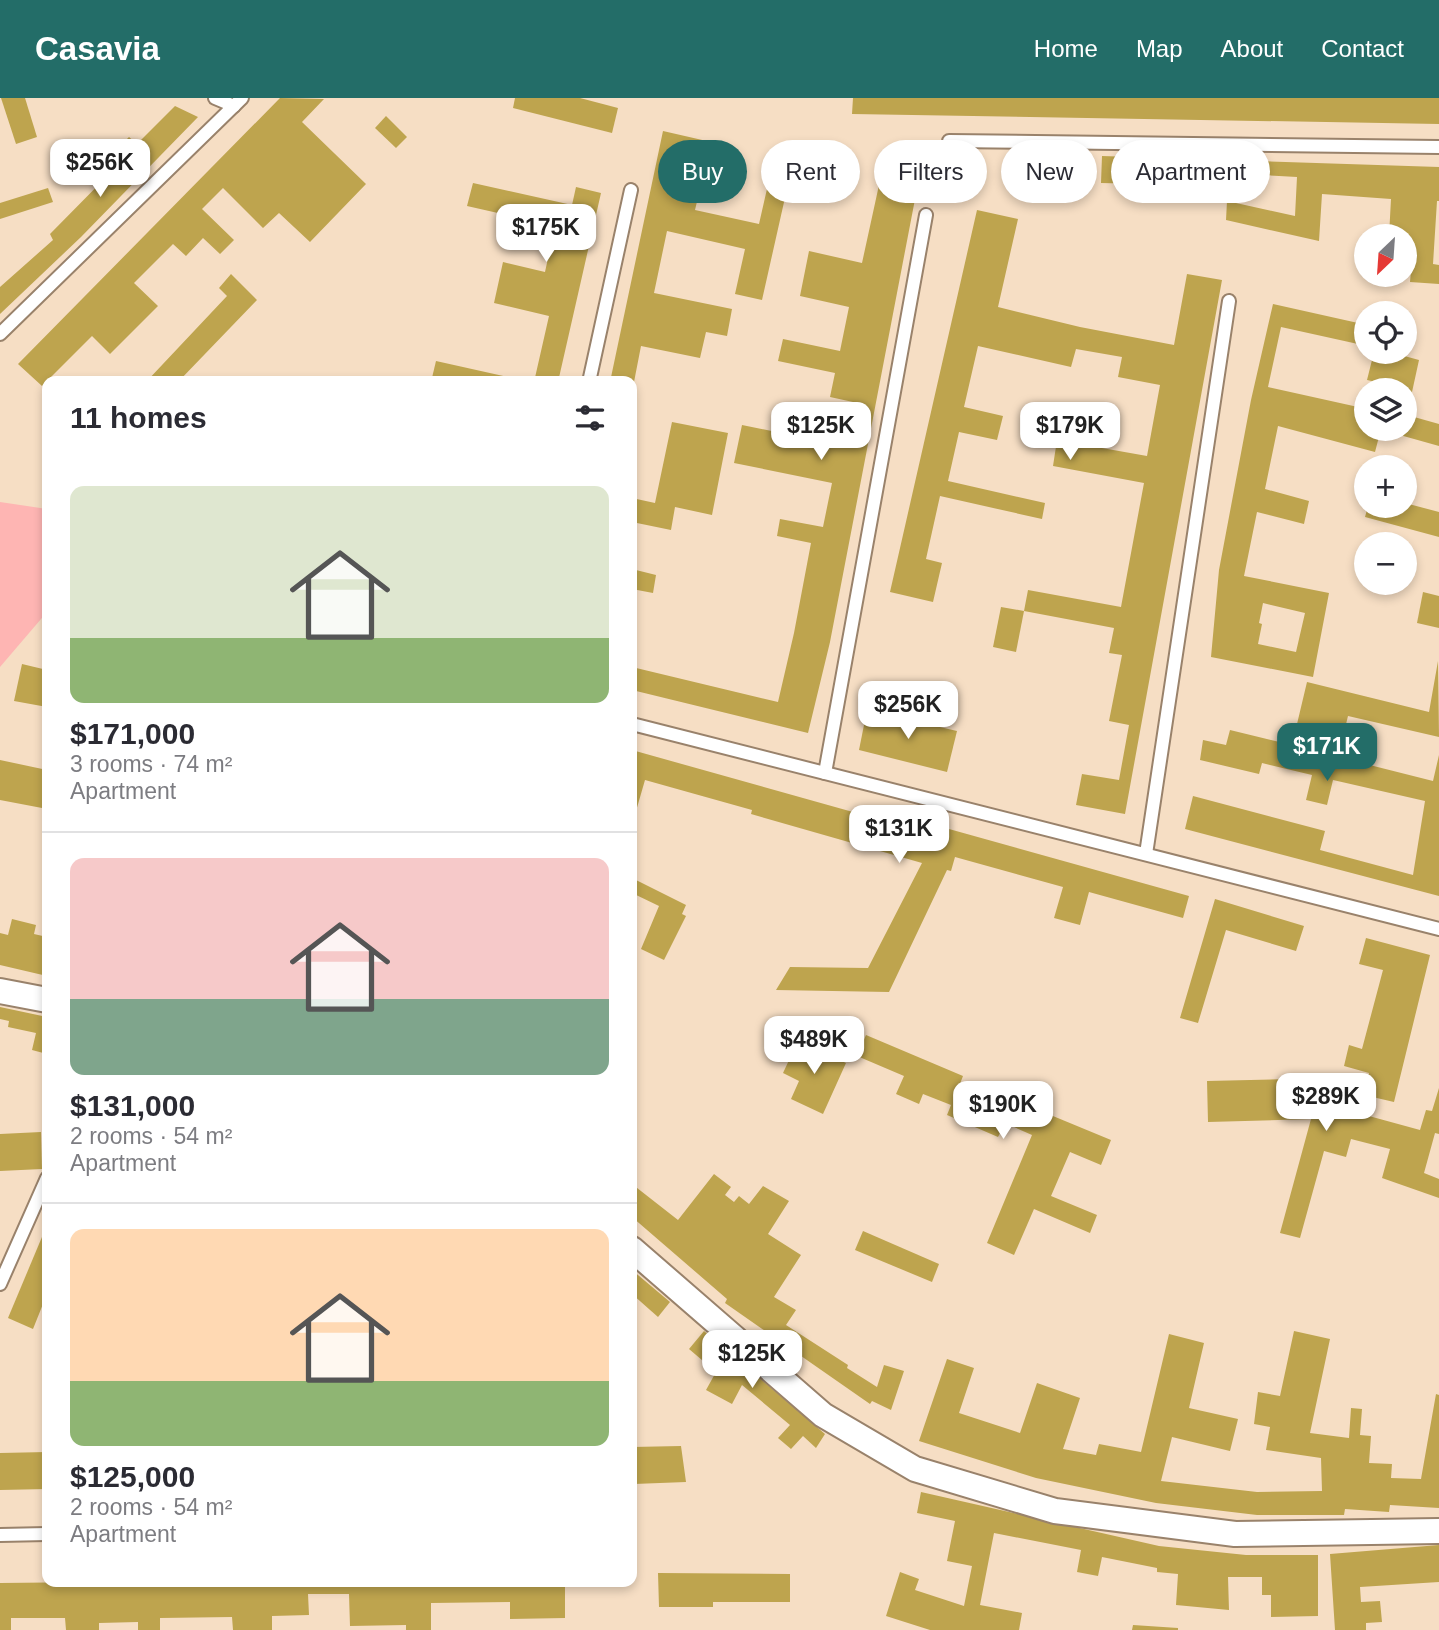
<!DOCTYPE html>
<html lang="en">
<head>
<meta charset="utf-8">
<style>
  body { margin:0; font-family:Arial,sans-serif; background:#f7f7f7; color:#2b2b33; height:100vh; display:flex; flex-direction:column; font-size:26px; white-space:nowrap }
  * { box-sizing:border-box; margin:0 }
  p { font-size:23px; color:#7c7c81 }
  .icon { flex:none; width:38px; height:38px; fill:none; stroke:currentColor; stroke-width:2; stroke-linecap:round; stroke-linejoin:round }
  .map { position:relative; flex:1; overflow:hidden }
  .sheet { position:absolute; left:42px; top:278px; width:595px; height:1211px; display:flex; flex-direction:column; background:#fff; border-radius:14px; box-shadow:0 4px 10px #0003 }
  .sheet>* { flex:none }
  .top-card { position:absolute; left:658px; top:42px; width:665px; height:63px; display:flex; gap:14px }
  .needle { width:46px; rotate:205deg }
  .fabs { position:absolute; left:1354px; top:126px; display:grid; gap:14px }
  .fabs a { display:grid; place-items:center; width:63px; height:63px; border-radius:50%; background:#fff; box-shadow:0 4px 10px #0003; font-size:35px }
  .price { position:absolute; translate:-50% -60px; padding:0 16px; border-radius:14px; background:#fff; color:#222; font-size:23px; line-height:46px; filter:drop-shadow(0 2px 4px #0008) }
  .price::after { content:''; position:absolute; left:50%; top:42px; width:21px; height:16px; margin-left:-10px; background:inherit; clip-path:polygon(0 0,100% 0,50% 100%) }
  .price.on { background:#236d68; color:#fff }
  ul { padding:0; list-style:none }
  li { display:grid; align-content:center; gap:14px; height:371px; padding:0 28px }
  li+li { border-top:2px solid #e1e1e2 }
  li span { display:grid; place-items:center; height:217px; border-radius:14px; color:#555 }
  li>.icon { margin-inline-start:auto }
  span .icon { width:126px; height:126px; fill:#fffc; stroke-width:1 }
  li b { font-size:30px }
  h2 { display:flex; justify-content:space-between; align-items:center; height:84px; padding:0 28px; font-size:30px }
  .chip { padding:0 24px; border-radius:32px; background:#fff; box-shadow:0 4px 10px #0003; font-size:24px; line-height:63px }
  .chip.on { background:#236d68; color:#fff }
  header { display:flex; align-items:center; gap:42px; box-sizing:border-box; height:98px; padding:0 35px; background:#236d68; color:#fff }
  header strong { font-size:33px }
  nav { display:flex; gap:38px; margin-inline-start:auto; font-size:24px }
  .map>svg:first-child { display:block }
  .green { fill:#feb5b3 }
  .building { fill:#bea44e; fill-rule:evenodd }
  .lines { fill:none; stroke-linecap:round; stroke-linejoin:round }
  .service-casing { stroke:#99826b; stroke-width:16 }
  .minor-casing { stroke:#99826b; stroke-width:28 }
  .service { stroke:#fff; stroke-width:12 }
  .minor { stroke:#fff; stroke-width:24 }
</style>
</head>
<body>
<header>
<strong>Casavia</strong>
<nav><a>Home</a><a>Map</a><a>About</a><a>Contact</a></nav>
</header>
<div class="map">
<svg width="1439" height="1532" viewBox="0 0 1439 1532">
  <rect width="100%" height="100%" fill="#f6dec4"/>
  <path class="green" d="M0 404 47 411V514L0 569Z"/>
  <g class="building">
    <path d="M1 0H25L37 39 16 46Z"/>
    <path d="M280 0 324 1 302 24 366 86 310 144 279 115 263 130 223 90 202 111 234 142 220 156 203 140 186 158 173 146 134 185 158 208 110 256 92 238 42 288 18 266Z"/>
    <path d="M515 0H580L618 10 612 35 513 10Z"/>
    <path d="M853 0H1439V26L852 16Z"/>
    <path d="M175 8 198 19 81 139 0 216V189L53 142 50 136 121 64 113 55 129 39 137 46Z"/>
    <path d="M386 18 407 39 396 50 375 30Z"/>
    <path d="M663 33 711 44 695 112 759 126 772 69 791 73 762 202 735 196 745 151 667 133 654 195 732 211 727 238 706 234 700 260 641 248 634 284H610Z"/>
    <path d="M1102 58 1439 69V103H1437L1433 166 1439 167V186L1410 184 1411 173H1405V138H1389L1391 101 1322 96 1319 143 1226 122 1227 103 1295 118 1297 79 1227 75V88L1101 85Z"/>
    <path d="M473 85 572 107 576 89 601 95 558 284H534L549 218 494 205 503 164 545 174 555 128 467 108Z"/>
    <path d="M879 87 916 96 830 544 808 635 632 592V569L778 604 794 535 811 445 777 438 780 421 823 429 832 385 734 365 742 327 844 348 853 304 830 299 835 275 778 263 783 241 840 253 849 209 800 198 809 153 862 165Z"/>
    <path d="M48 90 53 104 0 121V105Z"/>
    <path d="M977 112 1018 121 998 209 1080 229 1174 247 1187 176 1222 182 1125 716 1076 707 1082 676 1119 682 1129 627 1109 623 1122 557 1109 555 1114 530 1024 513 1028 492 1121 509 1144 385 1053 368 1057 342 1147 358 1160 287 1118 279 1122 259 1076 251 1071 269 978 248 964 309 1003 318 997 342 959 334 948 383 1045 405 1042 421 940 398 926 461 942 465 933 504 890 494Z"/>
    <path d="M231 176 257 202 178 284H146L227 198 219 190Z"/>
    <path d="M1273 206 1367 227V248L1281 229 1268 289 1367 311V331H1381L1375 354 1278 328 1265 391 1309 403 1304 426 1257 414 1244 478 1329 495 1313 579 1211 559 1219 472 1251 302ZM1263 505 1305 515 1296 554 1258 546 1262 526 1259 525Z"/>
    <path d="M1374 254H1398L1397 256 1419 262 1407 317 1439 326V348L1382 332 1405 331V292H1389L1390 287 1367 282Z"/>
    <path d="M436 263 521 282V284H431Z"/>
    <path d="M672 324 728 335 712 417 675 409 671 432 632 424V400L655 405Z"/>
    <path d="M1405 405 1439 414V439L1365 419 1368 408H1405Z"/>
    <path d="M632 471 656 477 653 495 632 491Z"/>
    <path d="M1423 494 1439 498V530L1417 525Z"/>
    <path d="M1001 509 1024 513 1016 554 993 549Z"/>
    <path d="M1438 563 1439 639 1348 618 1338 659 1433 683 1439 657V798L1185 731 1193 698 1325 733 1320 752 1413 777 1425 703 1333 682 1327 707 1306 702 1312 677 1262 665 1259 676 1200 662 1203 642 1226 647 1230 632 1292 647 1307 584 1429 614Z"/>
    <path d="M22 566 47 572V609L14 603Z"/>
    <path d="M867 612 957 633 947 674 859 652Z"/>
    <path d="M632 652 860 716 863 707 1189 798 1183 820 1089 794 1080 827 1054 820 1063 789 955 759 951 773 947 772 889 894 776 892 790 869 868 870 922 765 751 716 752 712 645 682 634 720 632 719Z"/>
    <path d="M0 662 47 672V685L42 710 0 702Z"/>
    <path d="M632 780 686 807 682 816 686 818 664 862 641 851 659 808 632 795Z"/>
    <path d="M1215 801 1304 828 1296 853 1226 832 1198 925 1180 920Z"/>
    <path d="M12 821 36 827 34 836 47 839V878L0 867V835L8 837Z"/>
    <path d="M1366 840 1430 857 1394 1004 1364 997 1369 975 1344 968 1349 947 1362 951 1383 872 1359 866Z"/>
    <path d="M0 909 47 919V956L32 952 36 935 8 929 9 923 0 921Z"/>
    <path d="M866 937 963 978 958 991 1009 1013 1014 1002 1111 1042 1101 1067 1070 1054 1051 1098 1097 1117 1090 1135 1034 1111 1014 1157 987 1145 1032 1037 1005 1025 998 1039 947 1017 951 1007 923 996 919 1006 896 996 904 978 857 958Z"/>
    <path d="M798 943 846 965 823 1016 791 1001 799 983 783 975Z"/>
    <path d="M1328 980 1336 1009 1420 1032 1426 1012 1432 1013 1439 990V1036L1435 1035 1424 1075 1439 1081V1100L1382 1080 1390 1051 1351 1041 1346 1059 1324 1053 1300 1140 1280 1135 1311 1021 1208 1024 1207 983Z"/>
    <path d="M41 1034 42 1071 0 1073V1036Z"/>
    <path d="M714 1076 731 1089 725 1097 734 1104 739 1098 749 1106 763 1088 789 1103 768 1136 801 1157 774 1199 796 1212 786 1227 848 1267 847 1270 877 1289 884 1267 904 1273 891 1312 872 1303 870 1306 725 1205 727 1201 632 1119V1086L678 1122Z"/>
    <path d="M47 1127V1196L33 1231 8 1220Z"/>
    <path d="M863 1133 939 1166 932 1184 855 1152Z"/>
    <path d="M632 1172 670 1204 658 1219 632 1196Z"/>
    <path d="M704 1233 825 1336 816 1350 803 1338 791 1351 778 1340 790 1327 742 1287 732 1306 706 1292 716 1274 689 1251Z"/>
    <path d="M1294 1233 1330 1241 1310 1335 1349 1340 1351 1310 1362 1311 1360 1337 1371 1338 1369 1365 1392 1366 1391 1380 1421 1381 1436 1296 1439 1297V1410L1390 1407 1389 1414 1345 1411 1344 1417H1257L1156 1405 1036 1380 919 1343 947 1261 974 1270 959 1315 1020 1335 1037 1285 1080 1300 1063 1351 1096 1357 1099 1346 1141 1354 1169 1236 1204 1245 1189 1310 1238 1321 1230 1353 1172 1339 1161 1383 1257 1394 1322 1393 1321 1360 1266 1352 1270 1329 1254 1326 1258 1294 1280 1298Z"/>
    <path d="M681 1348 686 1384 634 1386 632 1391V1349Z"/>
    <path d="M47 1354V1391L0 1392V1355Z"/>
    <path d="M921 1394 1159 1448 1246 1457H1318V1518L1271 1519V1497H1262V1479H1228L1229 1512 1176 1507 1178 1476 1157 1474V1470L1102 1459 1098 1478 1077 1474 1081 1452 994 1435 980 1507 1022 1515 1019 1532H930L886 1518 900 1474 919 1481 915 1492 964 1508 972 1468 947 1463 955 1423 917 1415Z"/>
    <path d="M1439 1447V1484L1360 1489 1361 1504 1380 1503 1382 1524 1366 1525V1532H1335L1330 1456Z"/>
    <path d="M658 1475 790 1476V1504H713V1509H659Z"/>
    <path d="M97 1484H565V1520L510 1521V1504L431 1505V1532H406V1527L350 1528 349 1496H308L309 1517 272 1518V1532H233L232 1519 160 1520V1532H138V1524L99 1525V1532H66L65 1520H11V1532H0V1485Z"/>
    <path d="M1133 1527 1178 1530V1532H1132Z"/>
  </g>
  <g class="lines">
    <g class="service-casing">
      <g id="service">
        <path d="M215 0 234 8"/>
        <path d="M949 43 1439 49"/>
        <path d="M0 236 242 0"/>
        <path d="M589 284 631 92"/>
        <path d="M632 626 1439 831"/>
        <path d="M825 675 926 117"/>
        <path d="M1146 756 1229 203"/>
        <path d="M0 1186 47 1080"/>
        <path d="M0 1437 47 1436"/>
      </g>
    </g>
    <g class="minor-casing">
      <g id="minor">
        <path d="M0 893 47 902"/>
        <path d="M632 1151 823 1317 915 1371 1055 1413 1235 1436 1439 1433"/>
      </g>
    </g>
    <use href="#service" class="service"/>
    <use href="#minor" class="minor"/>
  </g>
</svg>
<div class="fabs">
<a><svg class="needle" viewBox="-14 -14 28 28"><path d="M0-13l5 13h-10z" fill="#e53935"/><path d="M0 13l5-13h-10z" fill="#7c7c81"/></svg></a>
<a><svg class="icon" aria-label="locate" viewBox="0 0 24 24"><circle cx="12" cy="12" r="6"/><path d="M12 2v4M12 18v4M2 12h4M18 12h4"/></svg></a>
<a><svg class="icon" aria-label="layers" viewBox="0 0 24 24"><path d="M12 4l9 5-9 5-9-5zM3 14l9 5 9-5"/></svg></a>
<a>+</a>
<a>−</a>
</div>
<b class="price" style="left:100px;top:101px">$256K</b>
<b class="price" style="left:546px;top:166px">$175K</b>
<b class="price" style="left:821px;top:364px">$125K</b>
<b class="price" style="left:1070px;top:364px">$179K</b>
<b class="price" style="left:908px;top:643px">$256K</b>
<b class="price on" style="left:1327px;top:685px">$171K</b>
<b class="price" style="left:899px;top:767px">$131K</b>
<b class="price" style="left:814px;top:978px">$489K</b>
<b class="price" style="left:1326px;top:1035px">$289K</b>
<b class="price" style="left:1003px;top:1043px">$190K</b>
<b class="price" style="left:752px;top:1292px">$125K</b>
<div class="top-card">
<a class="chip on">Buy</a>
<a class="chip">Rent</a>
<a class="chip">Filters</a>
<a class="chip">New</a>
<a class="chip">Apartment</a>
</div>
<section class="sheet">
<h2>11 homes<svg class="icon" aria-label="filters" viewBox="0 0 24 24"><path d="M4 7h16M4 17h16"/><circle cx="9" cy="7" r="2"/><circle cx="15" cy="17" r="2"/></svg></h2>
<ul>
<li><span style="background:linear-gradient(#dfe7d0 70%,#8fb573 0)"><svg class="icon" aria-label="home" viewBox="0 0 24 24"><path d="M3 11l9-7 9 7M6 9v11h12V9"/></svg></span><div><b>$171,000</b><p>3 rooms · 74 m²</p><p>Apartment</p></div></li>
<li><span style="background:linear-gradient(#f6c9c9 65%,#7fa58c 0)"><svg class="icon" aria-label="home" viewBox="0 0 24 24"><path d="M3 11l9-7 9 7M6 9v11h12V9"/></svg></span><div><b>$131,000</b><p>2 rooms · 54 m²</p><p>Apartment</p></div></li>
<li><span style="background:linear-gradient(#ffd9b3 70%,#8fb573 0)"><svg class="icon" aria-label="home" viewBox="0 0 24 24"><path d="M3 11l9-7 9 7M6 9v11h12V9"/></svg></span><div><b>$125,000</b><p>2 rooms · 54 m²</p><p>Apartment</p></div></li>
</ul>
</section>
</div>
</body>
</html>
